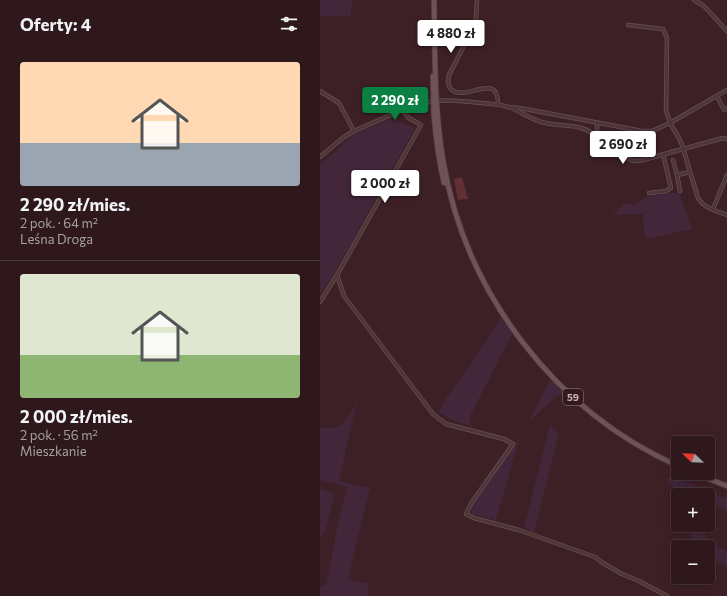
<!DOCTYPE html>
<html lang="pl">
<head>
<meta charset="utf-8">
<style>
  body { margin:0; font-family:Commissioner,sans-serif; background:#3a2529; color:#f1f3f6; height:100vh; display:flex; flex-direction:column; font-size:15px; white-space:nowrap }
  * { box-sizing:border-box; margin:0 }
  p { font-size:13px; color:#a7a0a3 }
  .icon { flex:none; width:22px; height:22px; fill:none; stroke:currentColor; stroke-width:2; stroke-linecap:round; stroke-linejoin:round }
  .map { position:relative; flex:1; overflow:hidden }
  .drawer { display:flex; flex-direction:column; background:#2e181c; width:320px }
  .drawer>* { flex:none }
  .needle { width:26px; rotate:293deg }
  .controls { position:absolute; left:351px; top:436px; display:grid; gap:8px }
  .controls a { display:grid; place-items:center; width:44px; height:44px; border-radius:4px; background:#2e181c; box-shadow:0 2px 10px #0003,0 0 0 1px #49373b; font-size:20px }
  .price { position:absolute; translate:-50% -34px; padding:0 9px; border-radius:4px; background:#fff; color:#222; font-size:13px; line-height:26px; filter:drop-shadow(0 1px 2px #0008) }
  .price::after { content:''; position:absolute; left:50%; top:24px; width:12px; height:9px; margin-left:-6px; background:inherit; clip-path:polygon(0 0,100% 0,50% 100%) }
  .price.active { background:#0b8043; color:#fff }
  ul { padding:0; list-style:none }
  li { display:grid; align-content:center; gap:8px; height:212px; padding:0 20px }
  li+li { border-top:1px solid #49373b }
  li span { display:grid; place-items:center; height:124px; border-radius:4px; color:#555 }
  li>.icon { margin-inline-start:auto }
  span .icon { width:72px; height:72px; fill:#fffc; stroke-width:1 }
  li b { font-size:17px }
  h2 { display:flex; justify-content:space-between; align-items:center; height:48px; padding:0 20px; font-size:17px }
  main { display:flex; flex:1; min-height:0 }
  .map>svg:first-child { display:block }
  .green { fill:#42263a }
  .water { fill:#622f37 }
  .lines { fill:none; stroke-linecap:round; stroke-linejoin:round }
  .street-casing { stroke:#685053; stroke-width:4.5 }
  .primary-casing { stroke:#563e42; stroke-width:6 }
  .street { stroke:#4d3538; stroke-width:3 }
  .primary { stroke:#6d5257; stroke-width:4.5 }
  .labels { text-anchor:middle; stroke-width:4; stroke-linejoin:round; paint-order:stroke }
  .shield { fill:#321a1e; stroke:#9c8386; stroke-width:1 }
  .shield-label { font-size:10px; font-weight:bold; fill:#c9b0b3 }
</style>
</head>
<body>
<main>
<section class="drawer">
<h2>Oferty: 4<svg class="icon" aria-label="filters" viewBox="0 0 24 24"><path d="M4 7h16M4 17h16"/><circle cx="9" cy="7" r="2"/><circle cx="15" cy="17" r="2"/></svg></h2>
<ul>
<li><span style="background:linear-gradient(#ffd9b3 65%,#9aa5b1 0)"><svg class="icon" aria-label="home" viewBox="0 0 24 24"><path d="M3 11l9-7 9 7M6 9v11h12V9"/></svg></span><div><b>2 290 zł/mies.</b><p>2 pok. · 64 m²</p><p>Leśna Droga</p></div></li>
<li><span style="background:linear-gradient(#dfe7d0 65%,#8fb573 0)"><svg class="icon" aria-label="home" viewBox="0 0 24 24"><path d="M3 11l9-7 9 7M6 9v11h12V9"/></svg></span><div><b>2 000 zł/mies.</b><p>2 pok. · 56 m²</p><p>Mieszkanie</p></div></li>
</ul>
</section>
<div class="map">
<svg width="407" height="596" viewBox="0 0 407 596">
  <rect width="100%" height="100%" fill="#3d2025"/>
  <g class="green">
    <path d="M0 0H32L31 16H0Z"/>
    <path d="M70 119 95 128 14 274 0 295V165L35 133Z"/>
    <path d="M359 192 372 229 327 239 324 231 323 214 293 215 304 203 315 205 327 196Z"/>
    <path d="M181 317 192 334 150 416V423L152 426 134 421 119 413C123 401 132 390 140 379 154 359 168 338 181 317Z"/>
    <path d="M231 378 247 394 235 397 209 422Z"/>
    <path d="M37 401 19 481 50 488 28 579 49 584 47 596H0V586H5L7 582 16 533 27 487 0 480V427C4 427 9 428 13 428 25 427 32 409 37 401Z"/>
    <path d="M230 425C232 429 235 431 239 433L214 533 204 527Z"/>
    <path d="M200 437 176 520 153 514C150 509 151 507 154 502Z"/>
    <path d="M347 477H354L388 492 407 498V510L388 503V495H368L355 488 346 480Z"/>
    <path d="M0 489 15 494 6 529 2 536 0 535Z"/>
    <path d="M371 525H377L378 526 385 528 386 538 390 540H393L398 548 407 551V566L388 560V547H363L364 543 370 538Z"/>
  </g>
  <path class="water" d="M142 177 148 199 138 200 134 179Z"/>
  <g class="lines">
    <g class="street-casing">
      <g id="street">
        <path d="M157 0 156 19 153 28 129 75C128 80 127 86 132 90 146 102 179 70 178 105"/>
        <path d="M374 0 384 6 407 31"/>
        <path d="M407 90 350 123 359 138 362 145 378 198C384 208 396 211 407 215"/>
        <path d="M0 91 11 98 19 103 34 131"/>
        <path d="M397 96 404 110 407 108"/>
        <path d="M187 107 200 108 322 131H332L350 123 346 110 347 38 343 29 308 25"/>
        <path d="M277 123V147C283 148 291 147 297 149 309 154 304 164 323 160L403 138 407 139"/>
        <path d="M0 157 24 137 34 131 89 107C114 98 136 100 162 103 171 104 181 104 189 107 202 112 213 121 226 123 243 127 259 123 273 134"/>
        <path d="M353 160 357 175 370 172"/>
        <path d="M357 175 360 191"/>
        <path d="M329 193 346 191 351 188 343 154"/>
        <path d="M393 209 407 175"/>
        <path d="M17 275 24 296 113 414 126 424 184 439 193 444 152 502 146 514 154 518 199 530 275 557 283 563 302 574 319 581 347 596"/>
        <path d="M0 302 17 275 101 125 89 118 82 110"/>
      </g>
    </g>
    <g class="primary-casing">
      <g id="primary">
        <path d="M114 0C115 53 114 107 123 160 145 293 235 411 358 466"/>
        <path d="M113 76C113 89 113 103 114 116 116 139 119 161 124 183"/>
        <path d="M373 473 407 486"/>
      </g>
    </g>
    <use href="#street" class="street"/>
    <use href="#primary" class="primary"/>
  </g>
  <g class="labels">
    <rect class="shield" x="243" y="389" width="20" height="16" rx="3"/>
    <g class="shield-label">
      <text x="253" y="401">59</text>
    </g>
  </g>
</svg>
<div class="controls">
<a><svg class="needle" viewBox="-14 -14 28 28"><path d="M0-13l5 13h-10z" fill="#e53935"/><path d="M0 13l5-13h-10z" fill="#a7a0a3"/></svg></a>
<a>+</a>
<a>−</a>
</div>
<b class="price" style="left:131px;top:54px">4 880 zł</b>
<b class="price active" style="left:75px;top:121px">2 290 zł</b>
<b class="price" style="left:303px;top:165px">2 690 zł</b>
<b class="price" style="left:65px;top:204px">2 000 zł</b>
</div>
</main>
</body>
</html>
